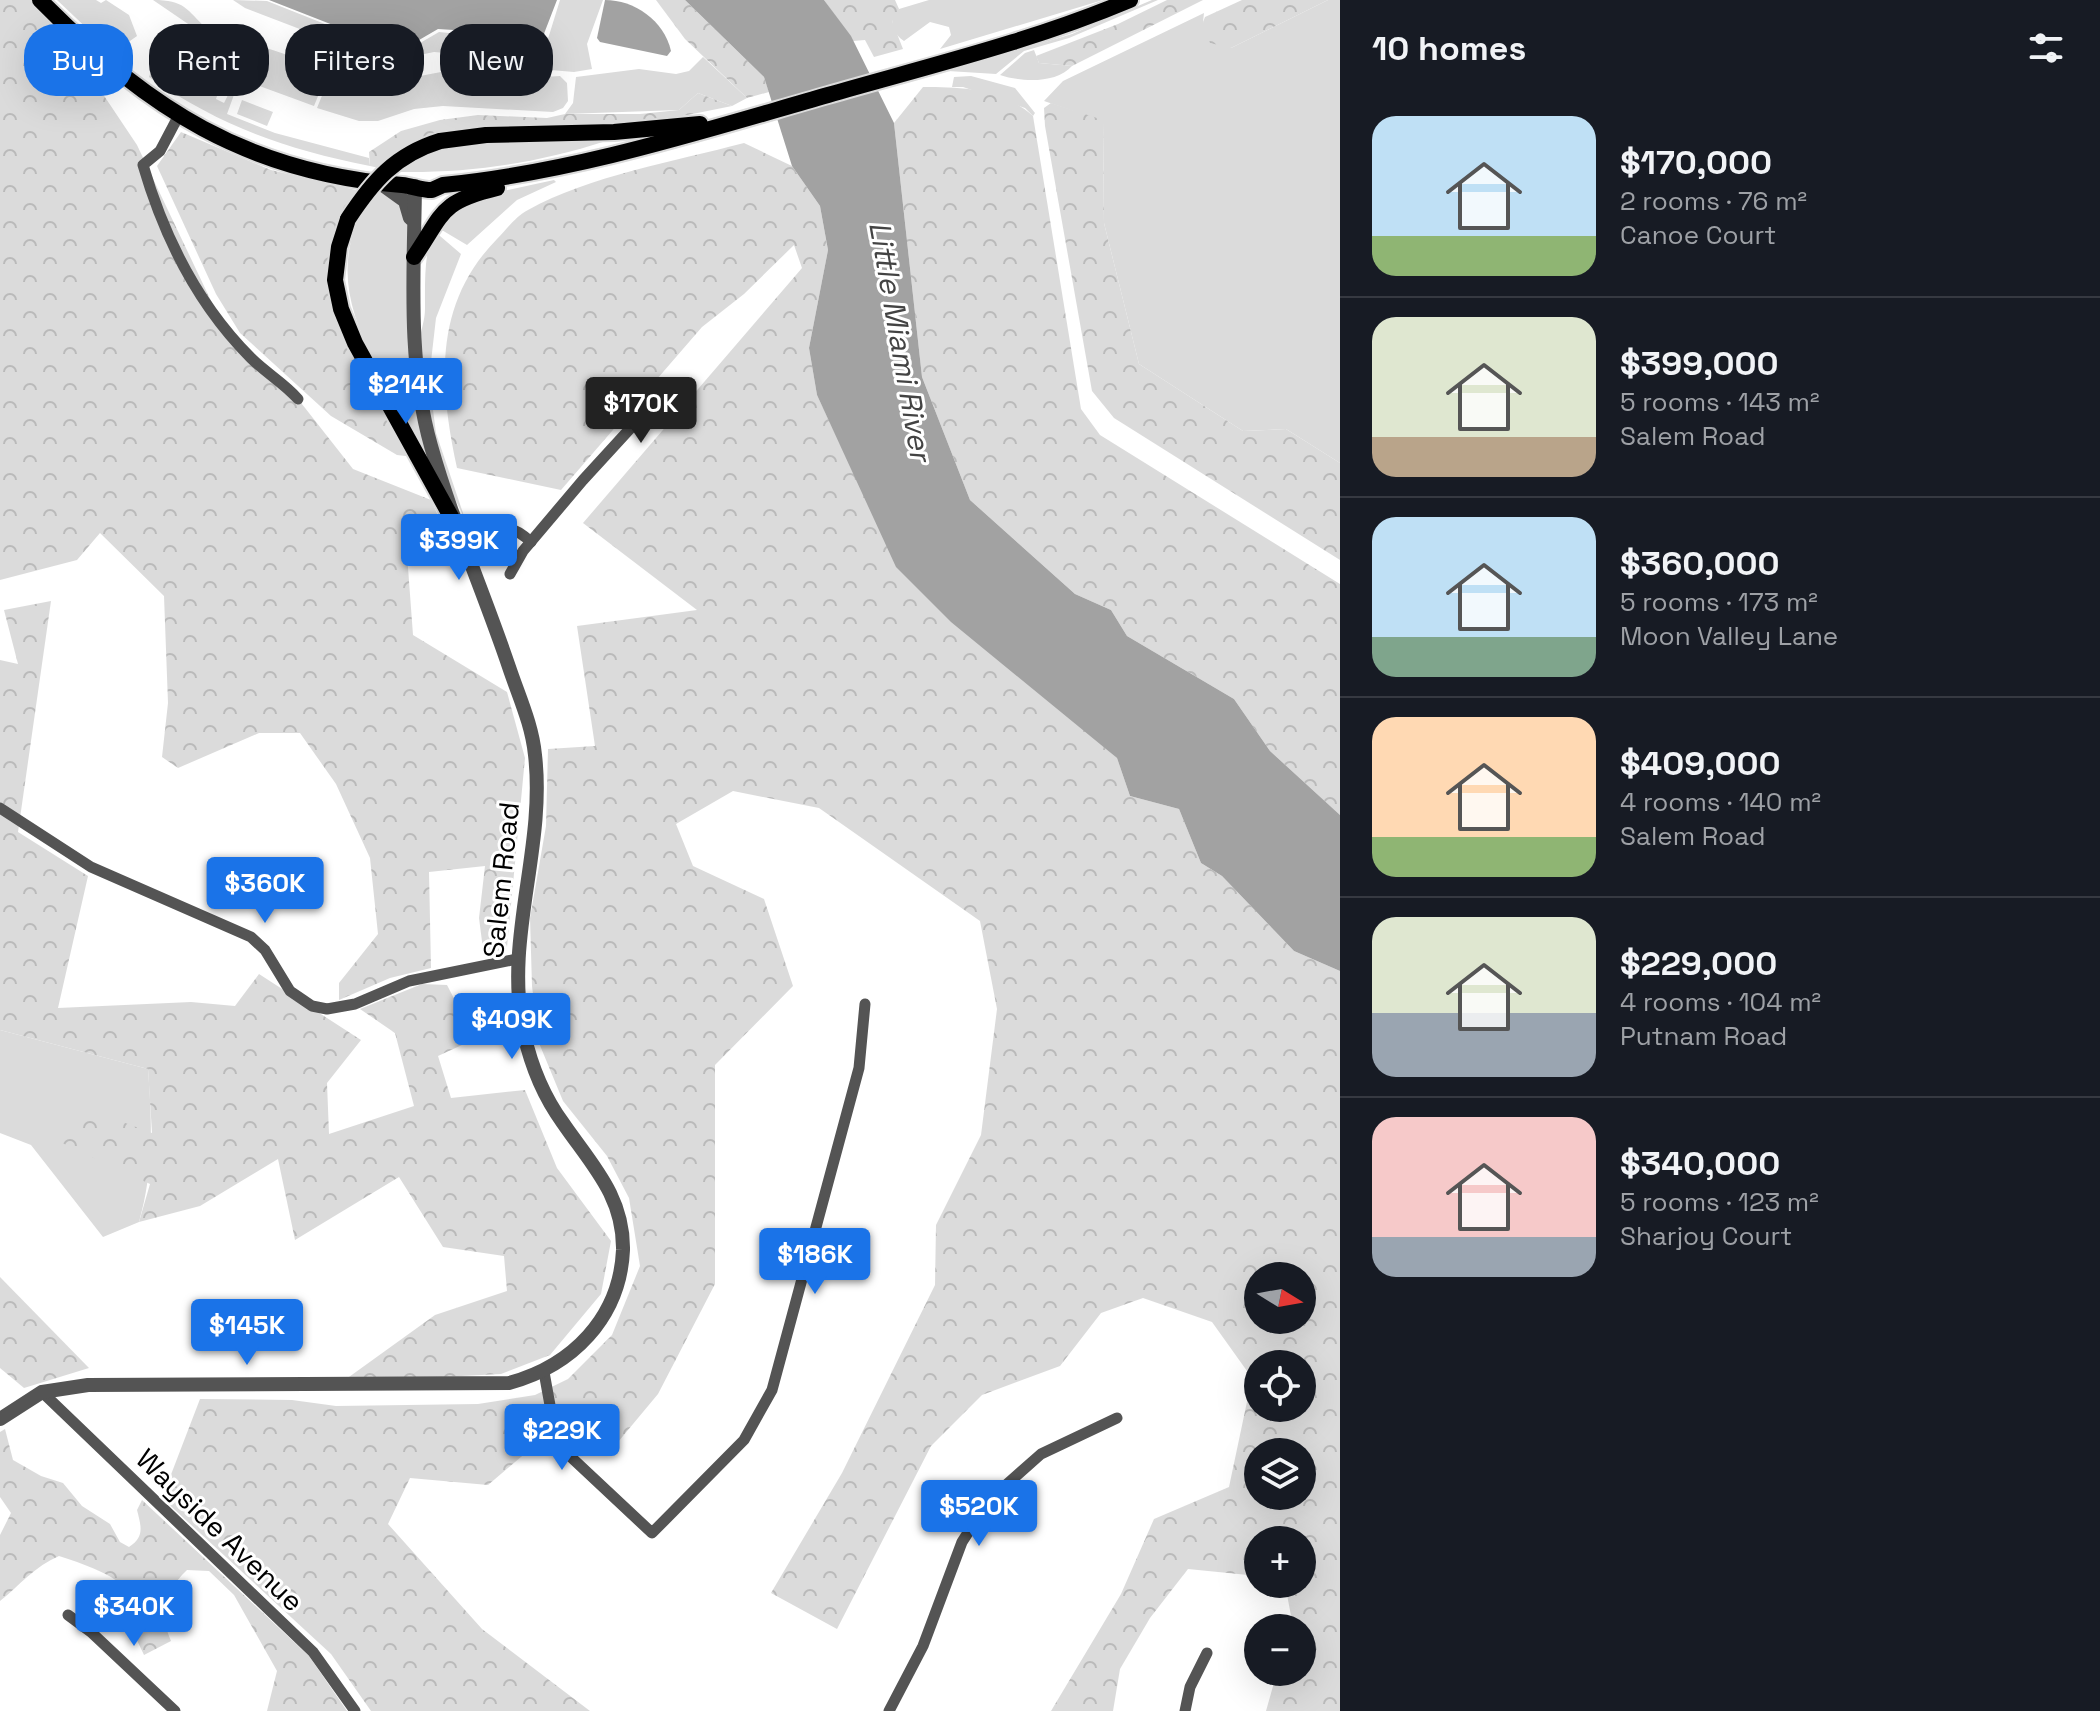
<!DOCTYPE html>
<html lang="en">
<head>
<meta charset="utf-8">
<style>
  body { margin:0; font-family:"Space Grotesk",sans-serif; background:#242831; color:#f1f3f6; height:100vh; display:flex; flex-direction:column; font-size:30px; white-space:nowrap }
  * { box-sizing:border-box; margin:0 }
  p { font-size:26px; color:#9ea1a6 }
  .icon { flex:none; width:44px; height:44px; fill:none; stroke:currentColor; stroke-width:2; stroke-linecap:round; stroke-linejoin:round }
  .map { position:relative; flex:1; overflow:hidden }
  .details { display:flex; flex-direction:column; background:#171b24; width:760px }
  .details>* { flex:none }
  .guide { position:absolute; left:24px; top:24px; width:760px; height:72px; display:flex; gap:16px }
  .needle { width:52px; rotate:101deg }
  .tools { position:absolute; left:1244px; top:1262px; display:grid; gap:16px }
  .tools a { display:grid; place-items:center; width:72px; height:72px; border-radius:50%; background:#171b24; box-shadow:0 8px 32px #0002; font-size:40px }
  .price { position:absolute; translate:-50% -68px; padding:0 18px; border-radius:8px; background:#1a73e8; color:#fff; font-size:26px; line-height:52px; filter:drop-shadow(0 2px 4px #0008) }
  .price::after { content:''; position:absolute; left:50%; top:48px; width:24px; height:18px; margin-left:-12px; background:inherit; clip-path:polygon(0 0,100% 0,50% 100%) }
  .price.active { background:#222; color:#fff }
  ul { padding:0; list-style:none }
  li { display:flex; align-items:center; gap:24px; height:200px; padding:0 32px }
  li+li { border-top:2px solid #363941 }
  li span { display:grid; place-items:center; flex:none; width:224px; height:160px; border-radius:24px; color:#555 }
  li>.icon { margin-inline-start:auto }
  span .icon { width:96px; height:96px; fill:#fffc; stroke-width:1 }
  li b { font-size:34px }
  h2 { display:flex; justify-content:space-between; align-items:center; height:96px; padding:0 32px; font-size:34px }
  .tag { padding:0 28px; border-radius:32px; background:#171b24; box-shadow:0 8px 32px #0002; font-size:28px; line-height:72px }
  .tag.active { background:#1a73e8; color:#fff }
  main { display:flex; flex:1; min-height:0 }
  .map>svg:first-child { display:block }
  .grass { fill:#dbdbdb }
  .forest { fill:url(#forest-crowns); fill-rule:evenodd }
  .water { fill:#a2a2a2 }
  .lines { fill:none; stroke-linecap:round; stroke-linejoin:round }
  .primary-casing { stroke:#dbdbdb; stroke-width:20 }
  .minor { stroke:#545454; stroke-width:11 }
  .tertiary { stroke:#545454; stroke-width:14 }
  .primary { stroke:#000; stroke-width:16 }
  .primary-bridge-casing { stroke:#dbdbdb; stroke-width:20; stroke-linecap:butt }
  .primary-bridge { stroke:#000; stroke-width:16 }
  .labels { text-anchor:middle; stroke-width:6; stroke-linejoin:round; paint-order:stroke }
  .street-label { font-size:28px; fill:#000; stroke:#fff }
  .water-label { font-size:30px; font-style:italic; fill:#434343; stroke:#fff }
</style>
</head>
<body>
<main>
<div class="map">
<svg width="1340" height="1711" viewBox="0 0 1340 1711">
  <defs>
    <pattern id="forest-crowns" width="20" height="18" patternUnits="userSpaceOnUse" patternTransform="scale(2)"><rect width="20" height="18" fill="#dbdbdb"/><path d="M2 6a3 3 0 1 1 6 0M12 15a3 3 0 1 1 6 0" fill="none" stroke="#bababa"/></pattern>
  </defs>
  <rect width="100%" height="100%" fill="#fff"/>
  <g class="grass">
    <path d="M57 0H96L101 3 106 0 129 15 137 36 113 53Z"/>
    <path d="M153 0C185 0 186 9 207 29L224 27 225 36 208 46H198L194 28Z"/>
    <path d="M233 0 267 1 345 32 339 44 245 8Z"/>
    <path d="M560 0H603L587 44 592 69 574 72 527 68 532 47H540L547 42Z"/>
    <path d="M929 0H1103L940 49 951 35 949 27 930 22 904 41C894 34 892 28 892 16L899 9Z"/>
    <path d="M1152 0H1158L1069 38 1024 51 996 74 948 71 1072 34Z"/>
    <path d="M1328 0H1340V463L1286 429 1243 431 1139 364 1104 223 1103 121 1044 101 1063 81 1204 13 1203 22 1231 48Z"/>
    <path d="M439 32 459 34 457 54 434 52 395 60 343 45 347 33 370 45 408 50Z"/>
    <path d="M461 36 523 45 520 67 505 64 507 48 460 46Z"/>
    <path d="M246 41 329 69 314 106 243 80 238 75 222 74 202 59 205 52Z"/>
    <path d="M165 43C182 45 207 67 216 81 221 87 218 93 216 99L224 103 229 93 235 92 227 114 275 133 369 158 370 166C285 149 222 127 149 77L157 53Z"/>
    <path d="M1034 50 1039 63 1072 66C1056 84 1021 82 1000 75L1025 53Z"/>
    <path d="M703 57 747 98 732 106 698 93 679 110 565 114 573 103 576 77 639 69 676 74 689 71Z"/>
    <path d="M332 71 373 85 441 72 528 78 560 76 567 83 568 101 563 108 553 112 443 106 414 109 378 121H359L317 108Z"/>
    <path d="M971 76 1015 88 1035 113 1033 116 1025 108 963 87H952L954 77Z"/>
    <path d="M242 100 273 112 267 126 237 114Z"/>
    <path d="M605 137 606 141C538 163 471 173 400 172V166L444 144Z"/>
    <path d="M554 180 556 182 517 200 467 245 435 226 476 197Z"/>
    <path d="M374 192 388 194 407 214 427 450 423 451C381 364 308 287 374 192Z"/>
    <path d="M433 230 461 254 436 318 429 379 436 433 465 519C438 469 419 396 420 340 421 329 425 320 425 309 425 282 424 256 433 230Z"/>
    <path d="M0 1030 148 1069C152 1122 154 1170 139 1222L103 1237 31 1145 0 1133Z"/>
  </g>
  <g class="forest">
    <path d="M0 0H40L137 145 213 305 231 331 298 399 353 469 431 500 441 522 407 554 413 635 507 692 525 758 507 947 484 957 479 918 485 866 429 872 431 968 390 978 339 1000V983L378 934 370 858 336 784 300 733H259L178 768 162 757 168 703 164 596 100 533 77 560 0 580Z"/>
    <path d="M656 0H685L764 77 769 92 747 98 685 39Z"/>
    <path d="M824 0H895L899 9 892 21 903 49 874 57 865 40 853 41Z"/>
    <path d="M1167 0H1203L1072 66 1039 63 1036 56 1118 24Z"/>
    <path d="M1242 0H1328L1231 48 1210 43 1203 22 1205 17Z"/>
    <path d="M923 87C962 87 1002 88 1033 116L1081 409 1100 435 1340 584V815L1270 751 1234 699 1127 636 1111 610 1075 594 970 500 922 377 894 123Z"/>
    <path d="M698 93 732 106 653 122 442 131 412 145 379 168 370 166 369 152 401 131 440 120 478 115 547 118 565 114H640L679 110Z"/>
    <path d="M1051 103 1103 120 1104 223 1139 364 1243 431 1286 429 1340 463V560L1114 418 1092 391 1045 126 1044 108Z"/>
    <path d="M181 132 271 170 360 191 334 289 414 457 397 455 331 416 240 333 216 294 157 166Z"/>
    <path d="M744 143 792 166 820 206 828 250 809 348 817 395 852 469 1075 721 1117 758 1130 796 1179 809 1201 863 1222 876 1294 951 1340 971V1711H1266L1277 1672H1302V1628H1290L1292 1621 1285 1584H1302V1540H1258V1576L1188 1569 1150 1618 1120 1669 1113 1711H1051L1121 1594 1154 1519 1229 1487 1252 1378 1212 1322 1143 1298 1101 1313 1060 1366 982 1395 931 1446 837 1629 771 1593 842 1473 935 1285 936 1225 981 1135 997 1009 980 921 819 808 733 791 676 824 693 866 764 899 793 986 715 1065V1284L658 1394 613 1448 528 1451 488 1485 410 1478 388 1524 482 1629 590 1711H371L331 1654 162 1498 200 1399 292 1400 336 1406 478 1404 535 1395 568 1379 612 1335 640 1266 629 1198 607 1156 563 1101 539 1043 532 986 530 918 546 826 548 749 595 746 577 626 697 610 583 523 802 268 794 245 744 294 702 327 561 490 457 468C439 385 433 304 497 239 506 230 516 216 528 210 589 176 676 161 744 143ZM1258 1276H1302V1320H1258ZM1258 1364H1302V1408H1258ZM1258 1452H1302V1496H1258Z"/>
    <path d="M51 601 18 832 88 876 58 1008 191 1002 235 1006 259 974 361 1040 327 1083 329 1134 414 1106 395 1033 360 1009 422 984 447 985 475 1039 438 1056 451 1098 525 1090 557 1168 611 1241 601 1294 550 1355 501 1374 342 1382 435 1315 507 1291 504 1256 443 1247 399 1177 295 1240 278 1159 200 1206 139 1222 150 1184 60 1142 80 1106 152 1133 148 1069 0 1030V660L18 664 4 610Z"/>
    <path d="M0 1277 89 1368 24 1388 0 1368Z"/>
    <path d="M5 1429 13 1460 41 1476 63 1483 82 1506 110 1524 120 1542 129 1547C145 1537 141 1526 137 1510L142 1500 309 1656 347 1711H267L277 1671 234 1595 209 1571 187 1570C166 1590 158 1613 171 1641L144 1655 135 1636 142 1605C121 1576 92 1567 59 1556 35 1566 20 1585 0 1601V1535L11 1513 0 1497V1432Z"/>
  </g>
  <g class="water">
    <path d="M269 0H557L540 44 485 32 438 29 407 47 379 43Z"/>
    <path d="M605 0C634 0 664 20 671 51L667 56 600 42 597 38Z"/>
    <path d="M685 0H824L851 36 894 123 922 377 970 500 1075 594 1111 610 1127 636 1234 699 1270 751 1340 815V971L1294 951 1222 876 1201 863 1179 809 1130 796 1117 758 951 622 896 567 817 395 809 348 828 250 820 206 792 166 764 77Z"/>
  </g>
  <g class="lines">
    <g class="primary-casing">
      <g id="primary">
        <path d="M40 0C146 108 248 173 402 185 413 186 420 190 432 190L443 185C575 172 702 131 828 95 929 66 1033 41 1130 0"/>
        <path d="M440 141 486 135 614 132 700 124"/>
        <path d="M348 219 339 247 335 280 341 309 355 343 460 533"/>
        <path d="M414 257C444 213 439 202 497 188"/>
      </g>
    </g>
    <g class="minor">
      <path d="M179 115 160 151 143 165C164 237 197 304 251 358 266 373 284 383 298 399"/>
      <path d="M460 533C489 524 508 520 531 542"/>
      <path d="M510 574 523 551 583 480 671 384"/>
      <path d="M0 808 91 867 251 937 265 950 290 991 312 1006 327 1009 355 1004 409 981 517 959"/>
      <path d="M544 1372 557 1444 652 1533 744 1440 772 1390 859 1068 865 1004"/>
      <path d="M42 1392 313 1652 355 1711"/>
      <path d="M68 1615 91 1632 175 1711"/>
      <path d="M889 1711 923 1646 962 1542 989 1500 1041 1454 1117 1418"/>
      <path d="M1185 1711 1190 1687 1207 1653"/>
    </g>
    <g class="tertiary">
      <path d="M380 183 405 201 410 218"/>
      <path d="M0 1419 42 1392 88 1385 509 1383C572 1366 620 1318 623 1250 624 1196 591 1164 563 1123 544 1097 531 1065 524 1034 503 940 546 849 535 755 532 724 519 697 509 667 484 593 452 521 431 446 407 361 414 273 415 186"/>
    </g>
    <use href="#primary" class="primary"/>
    <g class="primary-bridge-casing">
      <path id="primary-bridge" d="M348 219C373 181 395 155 440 141"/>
    </g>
    <use href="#primary-bridge" class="primary-bridge"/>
  </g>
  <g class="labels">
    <g class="street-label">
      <text transform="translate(501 880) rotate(-84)" y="10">Salem Road</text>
      <text transform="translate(220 1530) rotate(44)" y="10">Wayside Avenue</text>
    </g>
    <g class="water-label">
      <text transform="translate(900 341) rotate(80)" y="10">Little Miami River</text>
    </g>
  </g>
</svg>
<div class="tools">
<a><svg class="needle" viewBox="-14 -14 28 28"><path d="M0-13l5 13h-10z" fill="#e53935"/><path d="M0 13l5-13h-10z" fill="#9ea1a6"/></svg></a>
<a><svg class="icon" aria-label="locate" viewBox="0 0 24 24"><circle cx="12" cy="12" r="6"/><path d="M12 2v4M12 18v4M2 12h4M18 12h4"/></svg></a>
<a><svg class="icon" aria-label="layers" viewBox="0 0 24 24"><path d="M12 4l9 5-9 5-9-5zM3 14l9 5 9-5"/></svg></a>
<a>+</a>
<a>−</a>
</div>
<b class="price" style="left:406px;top:426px">$214K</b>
<b class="price active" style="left:641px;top:445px">$170K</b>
<b class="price" style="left:459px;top:582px">$399K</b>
<b class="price" style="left:265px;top:925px">$360K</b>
<b class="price" style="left:512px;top:1061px">$409K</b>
<b class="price" style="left:815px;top:1296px">$186K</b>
<b class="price" style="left:247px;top:1367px">$145K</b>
<b class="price" style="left:562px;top:1472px">$229K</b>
<b class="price" style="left:979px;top:1548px">$520K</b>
<b class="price" style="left:134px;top:1648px">$340K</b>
<div class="guide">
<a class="tag active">Buy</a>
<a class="tag">Rent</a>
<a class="tag">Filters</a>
<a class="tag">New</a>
</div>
</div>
<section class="details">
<h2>10 homes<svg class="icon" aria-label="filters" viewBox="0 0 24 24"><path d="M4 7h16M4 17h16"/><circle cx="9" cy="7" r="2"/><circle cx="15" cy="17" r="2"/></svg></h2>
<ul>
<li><span style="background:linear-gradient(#bfe0f5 75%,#8fb573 0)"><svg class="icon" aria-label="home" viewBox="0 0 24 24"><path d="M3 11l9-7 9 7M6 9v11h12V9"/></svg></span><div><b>$170,000</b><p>2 rooms · 76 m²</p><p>Canoe Court</p></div></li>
<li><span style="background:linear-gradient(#dfe7d0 75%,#b9a48a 0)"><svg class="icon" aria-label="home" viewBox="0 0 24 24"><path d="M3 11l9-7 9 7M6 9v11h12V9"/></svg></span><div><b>$399,000</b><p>5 rooms · 143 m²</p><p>Salem Road</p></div></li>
<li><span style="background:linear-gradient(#bfe0f5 75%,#7fa58c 0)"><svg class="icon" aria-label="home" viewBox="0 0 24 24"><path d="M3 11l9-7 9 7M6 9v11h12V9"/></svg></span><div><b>$360,000</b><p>5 rooms · 173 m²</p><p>Moon Valley Lane</p></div></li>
<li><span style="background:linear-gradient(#ffd9b3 75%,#8fb573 0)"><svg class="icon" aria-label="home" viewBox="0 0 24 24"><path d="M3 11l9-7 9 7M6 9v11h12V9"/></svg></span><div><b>$409,000</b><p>4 rooms · 140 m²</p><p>Salem Road</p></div></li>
<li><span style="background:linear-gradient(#dfe7d0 60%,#9aa5b1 0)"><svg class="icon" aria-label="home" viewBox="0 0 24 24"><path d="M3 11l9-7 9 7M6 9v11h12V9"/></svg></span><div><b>$229,000</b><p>4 rooms · 104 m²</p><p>Putnam Road</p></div></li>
<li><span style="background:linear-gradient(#f6c9c9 75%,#9aa5b1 0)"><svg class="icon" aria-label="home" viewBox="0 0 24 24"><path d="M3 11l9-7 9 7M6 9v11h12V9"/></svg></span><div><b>$340,000</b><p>5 rooms · 123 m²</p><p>Sharjoy Court</p></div></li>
</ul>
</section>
</main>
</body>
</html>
